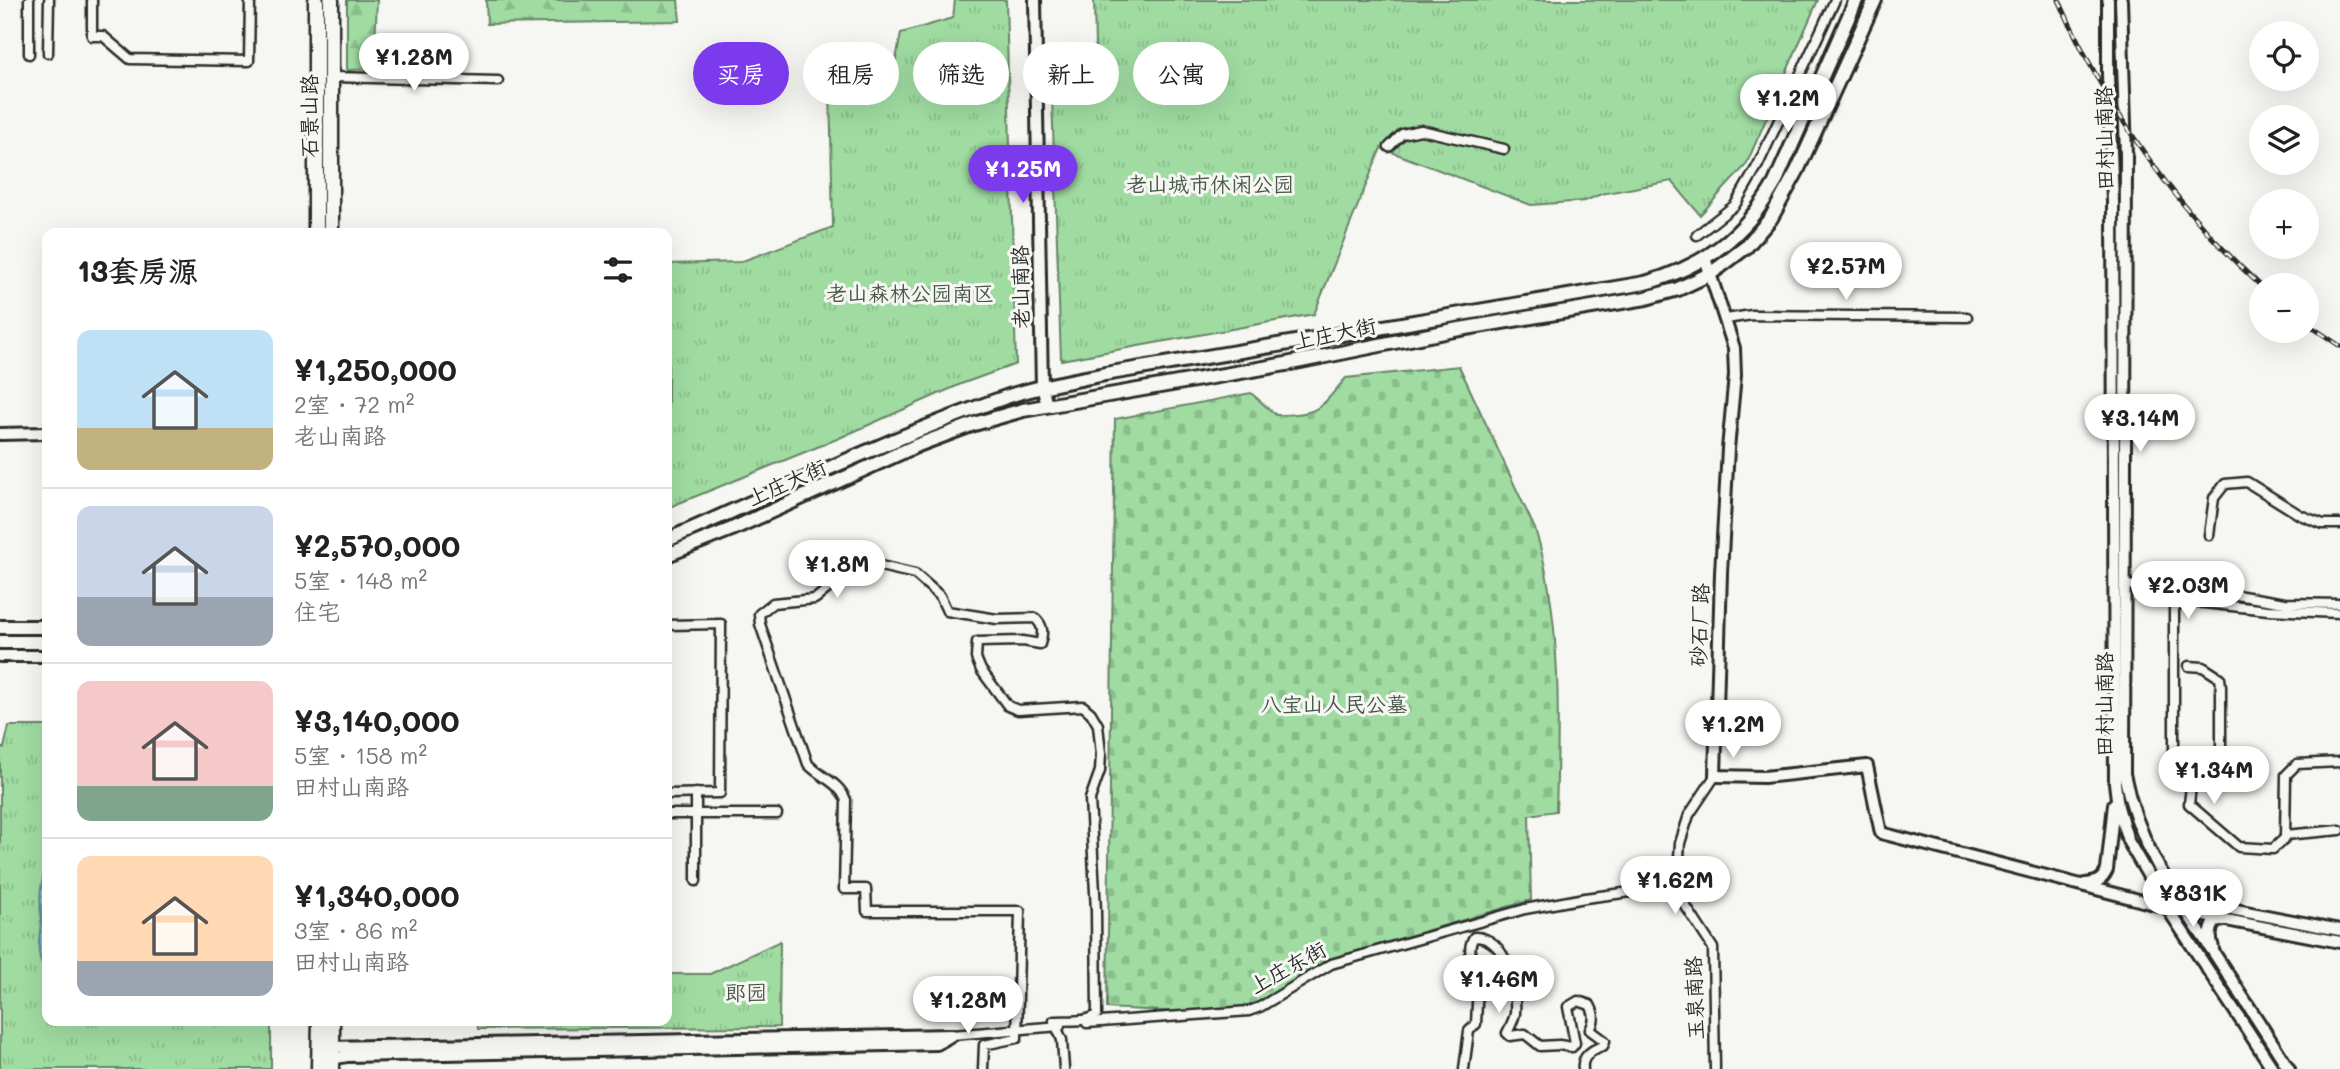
<!DOCTYPE html>
<html lang="zh">
<head>
<meta charset="utf-8">
<style>
  body { margin:0; font-family:Mali,"LXGW WenKai TC",sans-serif; background:#f2f2f2; color:#222; height:100vh; display:flex; flex-direction:column; font-size:26px; white-space:nowrap }
  * { box-sizing:border-box; margin:0 }
  p { font-size:23px; color:#767676 }
  .icon { flex:none; width:38px; height:38px; fill:none; stroke:currentColor; stroke-width:2; stroke-linecap:round; stroke-linejoin:round }
  .map { position:relative; flex:1; overflow:hidden }
  .side { position:absolute; left:42px; top:228px; width:630px; height:798px; display:flex; flex-direction:column; background:#fff; border-radius:14px; box-shadow:0 7px 28px #0002 }
  .side>* { flex:none }
  .guide { position:absolute; left:693px; top:42px; width:665px; height:63px; display:flex; gap:14px }
  .fabs { position:absolute; left:2249px; top:21px; display:grid; gap:14px }
  .fabs a { display:grid; place-items:center; width:70px; height:70px; border-radius:50%; background:#fff; box-shadow:0 7px 28px #0002; font-size:35px }
  .price { position:absolute; translate:-50% -60px; padding:0 16px; border-radius:24px; background:#fff; color:#222; font-size:23px; line-height:46px; filter:drop-shadow(0 2px 4px #0008) }
  .price::after { content:''; position:absolute; left:50%; top:42px; width:21px; height:16px; margin-left:-10px; background:inherit; clip-path:polygon(0 0,100% 0,50% 100%) }
  .price.active { background:#7c3aed; color:#fff }
  ul { padding:0; list-style:none }
  li { display:flex; align-items:center; gap:21px; height:175px; padding:0 35px }
  li+li { border-top:2px solid #e0e0e0 }
  li span { display:grid; place-items:center; flex:none; width:196px; height:140px; border-radius:14px; color:#555 }
  li>.icon { margin-inline-start:auto }
  span .icon { width:84px; height:84px; fill:#fffc; stroke-width:1 }
  li b { font-size:30px }
  h2 { display:flex; justify-content:space-between; align-items:center; height:84px; padding:0 35px; font-size:30px }
  .tag { padding:0 24px; border-radius:32px; background:#fff; box-shadow:0 7px 28px #0002; font-size:24px; line-height:63px }
  .tag.active { background:#7c3aed; color:#fff }
  .map>svg:first-child { display:block }
  .forest { fill:url(#forest-firs); stroke:#668466; stroke-width:2 }
  .cemetery { fill:url(#cemetery-stones); stroke:#668466; stroke-width:2 }
  .park { fill:url(#park-tufts); stroke:#668466; stroke-width:2 }
  .water { fill:url(#water-rules); stroke:#5d8997; stroke-width:2 }
  .lines { fill:none; stroke-linecap:round; stroke-linejoin:round }
  .street-casing { stroke:#2b2b2b; stroke-width:13 }
  .secondary-casing { stroke:#2b2b2b; stroke-width:16 }
  .primary-casing { stroke:#2b2b2b; stroke-width:18 }
  .highway-casing { stroke:#2b2b2b; stroke-width:19 }
  .street { stroke:#f6f6f2; stroke-width:8 }
  .secondary { stroke:#f6f6f2; stroke-width:10 }
  .primary { stroke:#f6f6f2; stroke-width:12 }
  .highway { stroke:#f6f6f2; stroke-width:14 }
  .rail-casing { stroke:#2b2b2b; stroke-width:5 }
  .rail { stroke:#f6f6f2; stroke-width:2.5; stroke-dasharray:8; stroke-linecap:butt }
  .labels { text-anchor:middle; stroke-width:6; stroke-linejoin:round; paint-order:stroke }
  .street-label { font-size:21px; fill:#2b2b2b; stroke:#f6f6f2 }
  .park-label { font-size:21px; fill:#485749; stroke:#f6f6f2 }
</style>
</head>
<body>
<div class="map">
<svg width="2340" height="1069" viewBox="0 0 2340 1069">
  <defs>
    <pattern id="forest-firs" width="22" height="20" patternUnits="userSpaceOnUse" patternTransform="scale(1.75)"><rect width="22" height="20" fill="#a0dca2"/><path d="M5 1l3.5 6h-7zM16 11l3.5 6h-7z" fill="#8abd8c"/></pattern>
    <pattern id="cemetery-stones" width="16" height="16" patternUnits="userSpaceOnUse" patternTransform="scale(1.75)"><rect width="16" height="16" fill="#a0dca2"/><path d="M2 7V4a2 2 0 0 1 4 0v3zM10 15v-3a2 2 0 0 1 4 0v3z" fill="#8abd8c"/></pattern>
    <pattern id="park-tufts" width="24" height="20" patternUnits="userSpaceOnUse" patternTransform="scale(1.75)"><rect width="24" height="20" fill="#a0dca2"/><path d="M3 7l-1-3M5 7V3M7 7l1-3M15 17l-1-3M17 17v-4M19 17l1-3" fill="none" stroke="#8abd8c"/></pattern>
    <pattern id="water-rules" width="6" height="5" patternUnits="userSpaceOnUse" patternTransform="scale(1.75)"><rect width="6" height="5" fill="#7fc8df"/><path d="M0 2.5h6" fill="none" stroke="#68a3b5"/></pattern>
  </defs>
  <rect width="100%" height="100%" fill="#f6f6f2"/>
  <filter id="ink" filterUnits="userSpaceOnUse"><feTurbulence type="fractalNoise" baseFrequency=".0143" numOctaves="2"/><feDisplacementMap in="SourceGraphic" scale="14" xChannelSelector="R" yChannelSelector="G"/><feConvolveMatrix kernelMatrix="1 2 1 2 8 2 1 2 1" color-interpolation-filters="sRGB"/></filter>
  <g filter="url(#ink)">
    <g class="forest">
      <path d="M347 0H377L374 69 347 70Z"/>
      <path d="M486 0H678L680 21 487 24Z"/>
    </g>
    <path class="cemetery" d="M1459 366 1535 529C1562 612 1559 724 1556 811L1529 815 1531 900 1334 958 1256 1005 1182 1012 1107 1008 1115 419 1251 393 1276 415C1320 415 1319 409 1346 378Z"/>
    <g class="park">
      <path d="M955 0H1006L1016 364 961 384 837 439 667 508 669 264 740 262 833 227 830 89 892 81 901 33 953 18Z"/>
      <path d="M1094 0H1818L1746 165 1700 215 1672 181 1601 194 1585 201 1531 205 1381 148 1314 314 1061 360 1052 97 1096 94Z"/>
      <path d="M9 726H47V1020H271V1069H0V748H4Z"/>
      <path d="M780 941 779 1027 478 1029 477 1020H667V974H710Z"/>
    </g>
    <path class="water" d="M47 866V972C33 954 41 937 41 917 40 894 39 888 47 866Z"/>
    <g class="lines">
      <g class="street-casing">
        <g id="street">
          <path d="M92 0V36H103L130 59 249 61 250 0"/>
          <path d="M48 53 49 0"/>
          <path d="M29 54V0"/>
          <path d="M331 77 498 81"/>
          <path d="M1389 147 1402 134 1421 130 1504 149"/>
          <path d="M1697 235 1735 205 1758 165 1835 0"/>
          <path d="M1726 319 1752 315 1967 317"/>
          <path d="M2209 535 2214 498 2225 484 2247 482 2300 515 2323 524H2340"/>
          <path d="M2124 585 2212 591 2285 603 2340 604"/>
          <path d="M667 625 721 624 720 793 667 794"/>
          <path d="M2189 666 2203 667 2220 678 2221 686V755L2218 778 2211 784 2191 786 2189 804 2239 847 2273 849 2285 838 2286 775 2297 764 2340 762"/>
          <path d="M1715 776 1689 815 1680 843 1677 886 1681 899 1713 948 1715 1069"/>
          <path d="M2191 786 2176 778 2174 771V608L2186 601 2268 610 2340 613"/>
          <path d="M667 814H777"/>
          <path d="M2285 835 2340 830"/>
          <path d="M696 881V793"/>
          <path d="M1087 1023 1249 1011 1260 1007 1331 964 1525 909 1585 898 1677 886"/>
          <path d="M952 1035 1060 1026"/>
          <path d="M983 1069 984 1045 1017 1038 1020 911H867L866 889H844L846 800C838 781 821 778 808 764L760 624 759 614 773 603 815 599 835 583 860 567 872 564 915 574 940 596 947 611 997 619 1035 618C1044 626 1043 633 1040 644L1023 641 977 642 976 658 981 670 1008 706 1018 710 1083 706 1091 713 1098 725 1101 754 1100 771 1090 799 1096 911 1097 1014C1087 1023 1068 1020 1054 1021L1062 1040 1064 1069"/>
          <path d="M1464 1069 1469 1031 1476 1024 1478 983 1484 979C1476 966 1464 953 1474 937 1507 936 1517 988 1515 1013 1514 1020 1510 1027 1507 1033L1510 1036 1525 1034 1540 1046 1559 1045 1572 1047 1575 1043 1568 1007 1578 1001 1590 1005C1595 1014 1595 1020 1590 1030L1605 1041 1603 1046C1592 1049 1581 1057 1583 1069"/>
        </g>
      </g>
      <g class="secondary-casing">
        <g id="secondary">
          <path d="M1035 0 1042 387 1047 405"/>
          <path d="M2108 0V75L2113 202 2115 783 2118 807 2128 841 2166 906 2273 1069"/>
          <path d="M2121 0 2126 155 2124 774C2139 848 2175 895 2216 956 2240 993 2265 1031 2289 1069"/>
          <path d="M1705 258 1734 348 1735 375 1728 449 1721 573 1715 776 1764 777 1867 766 1881 833 2185 912 2340 942"/>
          <path d="M0 434 47 433"/>
          <path d="M0 656H47"/>
          <path d="M2085 884C2096 883 2102 881 2107 870L2114 804"/>
          <path d="M2176 904H2205L2340 930"/>
          <path d="M2213 948C2210 938 2209 931 2215 922L2224 920"/>
          <path d="M326 1060 347 1056 937 1044 952 1035 327 1047"/>
        </g>
      </g>
      <g class="primary-casing">
        <g id="primary">
          <path d="M667 540C779 491 890 438 1006 397 1038 386 1072 381 1105 374L1645 283C1704 267 1745 235 1775 183L1856 0"/>
          <path d="M667 555 732 529 918 445 974 424 1023 410 1286 364 1454 330 1646 298 1678 289 1710 274 1725 263 1746 247 1771 218 1797 171 1875 0"/>
          <path d="M0 627H47"/>
          <path d="M0 642H47"/>
        </g>
      </g>
      <g class="highway-casing">
        <g id="highway">
          <path d="M316 0V233"/>
          <path d="M331 0V233"/>
          <path d="M332 1020V1069"/>
          <path d="M319 1069 320 1020"/>
        </g>
      </g>
      <use href="#street" class="street"/>
      <use href="#secondary" class="secondary"/>
      <use href="#primary" class="primary"/>
      <use href="#highway" class="highway"/>
      <g class="rail-casing">
        <g id="rail">
          <path d="M2059 0C2106 108 2174 207 2261 286"/>
          <path d="M2306 323 2340 346"/>
        </g>
      </g>
      <use href="#rail" class="rail"/>
    </g>
  </g>
  <g class="labels">
    <g class="street-label">
      <text transform="translate(310 116) rotate(-90)" y="7">石景山路</text>
      <text transform="translate(2105 138) rotate(-91)" y="7">田村山南路</text>
      <text transform="translate(1021 287) rotate(-91)" y="7">老山南路</text>
      <text transform="translate(1335 334) rotate(-12)" y="7">上庄大街</text>
      <text transform="translate(787 483) rotate(-24)" y="7">上庄大街</text>
      <text transform="translate(1700 625) rotate(-88)" y="7">砂石厂路</text>
      <text transform="translate(2105 704) rotate(-90)" y="7">田村山南路</text>
      <text transform="translate(1288 968) rotate(-29)" y="7">上庄东街</text>
      <text transform="translate(1695 998) rotate(-92)" y="7">玉泉南路</text>
    </g>
    <g class="park-label">
      <text x="1210" y="192">老山城市休闲公园</text>
      <text x="910" y="301">老山森林公园南区</text>
      <text x="1334" y="712">八宝山人民公墓</text>
      <text x="746" y="1000">郎园</text>
    </g>
  </g>
</svg>
<div class="fabs">
<a><svg class="icon" aria-label="locate" viewBox="0 0 24 24"><circle cx="12" cy="12" r="6"/><path d="M12 2v4M12 18v4M2 12h4M18 12h4"/></svg></a>
<a><svg class="icon" aria-label="layers" viewBox="0 0 24 24"><path d="M12 4l9 5-9 5-9-5zM3 14l9 5 9-5"/></svg></a>
<a>+</a>
<a>−</a>
</div>
<b class="price" style="left:414px;top:93px">¥1.28M</b>
<b class="price" style="left:1788px;top:134px">¥1.2M</b>
<b class="price active" style="left:1023px;top:205px">¥1.25M</b>
<b class="price" style="left:1846px;top:302px">¥2.57M</b>
<b class="price" style="left:2140px;top:454px">¥3.14M</b>
<b class="price" style="left:837px;top:600px">¥1.8M</b>
<b class="price" style="left:2188px;top:621px">¥2.03M</b>
<b class="price" style="left:1733px;top:760px">¥1.2M</b>
<b class="price" style="left:2214px;top:806px">¥1.34M</b>
<b class="price" style="left:1675px;top:916px">¥1.62M</b>
<b class="price" style="left:2193px;top:929px">¥831K</b>
<b class="price" style="left:1499px;top:1015px">¥1.46M</b>
<b class="price" style="left:968px;top:1036px">¥1.28M</b>
<div class="guide">
<a class="tag active">买房</a>
<a class="tag">租房</a>
<a class="tag">筛选</a>
<a class="tag">新上</a>
<a class="tag">公寓</a>
</div>
<section class="side">
<h2>13套房源<svg class="icon" aria-label="filters" viewBox="0 0 24 24"><path d="M4 7h16M4 17h16"/><circle cx="9" cy="7" r="2"/><circle cx="15" cy="17" r="2"/></svg></h2>
<ul>
<li><span style="background:linear-gradient(#bfe0f5 70%,#c2b280 0)"><svg class="icon" aria-label="home" viewBox="0 0 24 24"><path d="M3 11l9-7 9 7M6 9v11h12V9"/></svg></span><div><b>¥1,250,000</b><p>2室 · 72 m²</p><p>老山南路</p></div></li>
<li><span style="background:linear-gradient(#c9d6e8 65%,#9aa5b1 0)"><svg class="icon" aria-label="home" viewBox="0 0 24 24"><path d="M3 11l9-7 9 7M6 9v11h12V9"/></svg></span><div><b>¥2,570,000</b><p>5室 · 148 m²</p><p>住宅</p></div></li>
<li><span style="background:linear-gradient(#f6c9c9 75%,#7fa58c 0)"><svg class="icon" aria-label="home" viewBox="0 0 24 24"><path d="M3 11l9-7 9 7M6 9v11h12V9"/></svg></span><div><b>¥3,140,000</b><p>5室 · 158 m²</p><p>田村山南路</p></div></li>
<li><span style="background:linear-gradient(#ffd9b3 75%,#9aa5b1 0)"><svg class="icon" aria-label="home" viewBox="0 0 24 24"><path d="M3 11l9-7 9 7M6 9v11h12V9"/></svg></span><div><b>¥1,340,000</b><p>3室 · 86 m²</p><p>田村山南路</p></div></li>
</ul>
</section>
</div>
</body>
</html>
